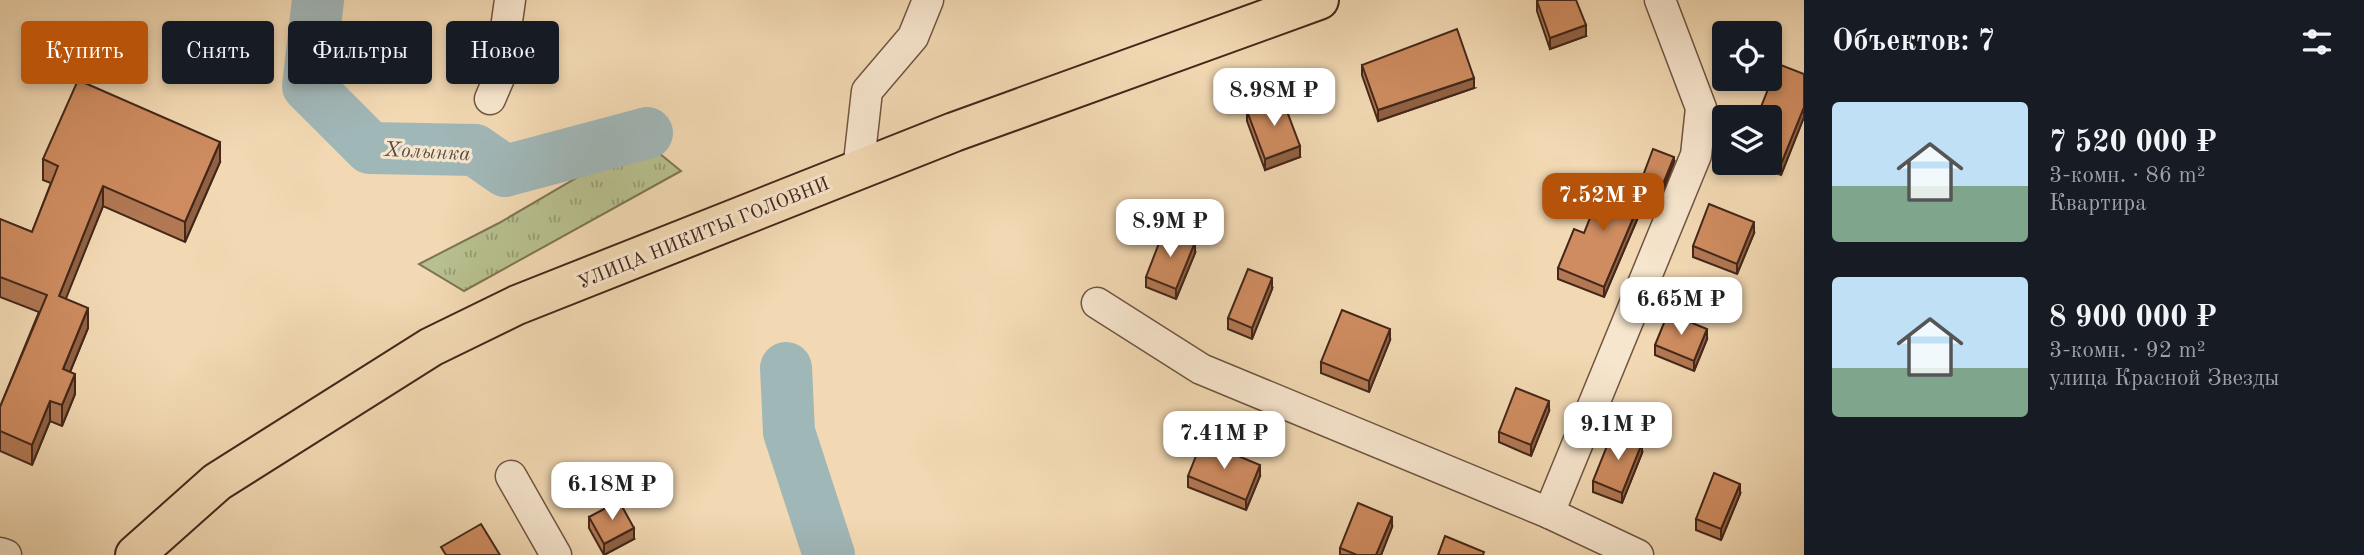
<!DOCTYPE html>
<html lang="ru">
<head>
<meta charset="utf-8">
<style>
  body { margin:0; font-family:"Old Standard TT",serif; background:#242831; color:#f1f3f6; height:100vh; display:flex; flex-direction:column; font-size:26px; white-space:nowrap }
  * { box-sizing:border-box; margin:0 }
  p { font-size:23px; color:#9ea1a6 }
  .icon { flex:none; width:38px; height:38px; fill:none; stroke:currentColor; stroke-width:2; stroke-linecap:round; stroke-linejoin:round }
  .map { position:relative; flex:1; overflow:hidden }
  .details { display:flex; flex-direction:column; background:#171b24; width:560px }
  .details>* { flex:none }
  .banner { position:absolute; left:21px; top:21px; width:665px; height:63px; display:flex; gap:14px }
  .buttons { position:absolute; left:1712px; top:21px; display:grid; gap:14px }
  .buttons a { display:grid; place-items:center; width:70px; height:70px; border-radius:7px; background:#171b24; box-shadow:0 4px 10px #0003; font-size:35px }
  .price { position:absolute; translate:-50% -60px; padding:0 16px; border-radius:14px; background:#fff; color:#222; font-size:23px; line-height:46px; filter:drop-shadow(0 2px 4px #0008) }
  .price::after { content:''; position:absolute; left:50%; top:42px; width:21px; height:16px; margin-left:-10px; background:inherit; clip-path:polygon(0 0,100% 0,50% 100%) }
  .price.selected { background:#b45309; color:#fff }
  ul { padding:0; list-style:none }
  li { display:flex; align-items:center; gap:21px; height:175px; padding:0 28px }
  li span { display:grid; place-items:center; flex:none; width:196px; height:140px; border-radius:7px; color:#555 }
  li>.icon { margin-inline-start:auto }
  span .icon { width:84px; height:84px; fill:#fffc; stroke-width:1 }
  li b { font-size:30px }
  h2 { display:flex; justify-content:space-between; align-items:center; height:84px; padding:0 28px; font-size:30px }
  .tag { padding:0 24px; border-radius:7px; background:#171b24; box-shadow:0 4px 10px #0003; font-size:24px; line-height:63px }
  .tag.selected { background:#b45309; color:#fff }
  main { display:flex; flex:1; min-height:0 }
  .map>svg:first-child { display:block }
  .grass { fill:url(#grass-tufts); stroke:#7e7454; stroke-width:2 }
  .lines { fill:none; stroke-linecap:round; stroke-linejoin:round }
  .river { stroke:#a0b7b8; stroke-width:52 }
  .minor-casing { stroke:#705440; stroke-width:33 }
  .major-casing { stroke:#44271a; stroke-width:42 }
  .minor { stroke:#f7e6ce; stroke-width:30 }
  .major { stroke:#f2d9b3; stroke-width:38 }
  .wall { fill:#b17853; stroke:#44271a; stroke-width:2 }
  .shaded-wall { fill:#906243; stroke:#44271a; stroke-width:2 }
  .building { fill:#ce8c60; stroke:#44271a; stroke-width:2 }
  .labels { text-anchor:middle; stroke-width:6; stroke-linejoin:round; paint-order:stroke }
  .street-label { font-size:19px; fill:#44271a; stroke:#f7e6ce }
  .water-label { font-size:21px; font-style:italic; fill:#5b4b42; stroke:#f7e6ce }
</style>
</head>
<body>
<main>
<div class="map">
<svg width="1804" height="555" viewBox="0 0 1804 555">
  <defs>
    <pattern id="grass-tufts" width="24" height="20" patternUnits="userSpaceOnUse" patternTransform="scale(1.75)"><rect width="24" height="20" fill="#b8c08f"/><path d="M3 7l-1-3M5 7V3M7 7l1-3M15 17l-1-3M17 17v-4M19 17l1-3" fill="none" stroke="#979c74"/></pattern>
  </defs>
  <rect width="100%" height="100%" fill="#f2d9b3"/>
  <filter id="stains"><feTurbulence type="fractalNoise" baseFrequency=".00286" numOctaves="4"/><feColorMatrix values="0 0 0 0 .2 0 0 0 0 .09 0 0 0 0 .02 0 0 0 .5 -.17"/></filter>
  <radialGradient id="worn" r=".72"><stop offset=".6" stop-color="#630" stop-opacity="0"/><stop offset="1" stop-color="#630" stop-opacity=".3"/></radialGradient>
  <path class="grass" d="M654 149 681 171 464 291 419 264 499 223 614 156Z"/>
  <g class="lines">
    <g class="river">
      <path d="M318 0 308 86 370 148 475 150 505 171 647 133"/>
      <path d="M786 368 789 432 829 555"/>
    </g>
    <g class="minor-casing">
      <g id="minor">
        <path d="M490 99 499 78 510 0"/>
        <path d="M858 171 867 91 913 37 928 0"/>
        <path d="M1097 303 1201 369 1549 513 1638 555"/>
        <path d="M511 476 556 555"/>
        <path d="M1549 513 1696 155 1701 108 1660 0"/>
        <path d="M0 553 6 555"/>
      </g>
    </g>
    <g class="major-casing">
      <path id="major" d="M135 555 217 482 431 347 517 305 954 132 1319 0"/>
    </g>
    <use href="#minor" class="minor"/>
    <use href="#major" class="major"/>
  </g>
  <g class="wall">
    <path d="M1537 1 1586 36 1550 49 1537 11Z"/>
    <path d="M1362 65 1474 88 1378 121 1362 75Z"/>
    <path d="M1804 74V117L1781 175 1752 163H1769V117Z"/>
    <path d="M1247 111 1300 157 1265 170 1247 121Z"/>
    <path d="M43 159 220 162 185 242 103 206 65 299 88 328 70 372 75 394 62 426 50 421 32 465 0 451V407L39 312 0 297V219L32 232 51 183 43 180Z"/>
    <path d="M1674 162 1661 195 1641 187V181Z"/>
    <path d="M1645 201 1604 297 1558 279V268L1584 233Z"/>
    <path d="M1754 233 1737 274 1693 257V246Z"/>
    <path d="M1195 253 1176 299 1146 287V277Z"/>
    <path d="M1272 289 1252 339 1228 329V318Z"/>
    <path d="M1707 339 1694 371 1655 355V345Z"/>
    <path d="M1390 340 1369 392 1321 373V362Z"/>
    <path d="M1549 411 1531 456 1499 442V432Z"/>
    <path d="M1642 453 1622 503 1593 492V481Z"/>
    <path d="M1188 476H1260L1246 510 1188 487Z"/>
    <path d="M1740 494 1721 540 1696 530V519Z"/>
    <path d="M589 517 634 539 604 555 589 528Z"/>
    <path d="M1392 527 1381 555H1340V548Z"/>
  </g>
  <g class="shaded-wall">
    <path d="M1586 25V36L1550 49V38Z"/>
    <path d="M1474 78V88L1378 121V110Z"/>
    <path d="M1804 107V117L1781 175V164Z"/>
    <path d="M220 142V162L185 242V222Z"/>
    <path d="M1300 146V157L1265 170V159Z"/>
    <path d="M1674 157V162L1661 195V189Z"/>
    <path d="M103 186V206L59 316V296Z"/>
    <path d="M1645 190V201L1604 297V287Z"/>
    <path d="M1754 222V233L1737 274V264Z"/>
    <path d="M1195 242V253L1176 299V289Z"/>
    <path d="M1272 278V289L1252 339V328Z"/>
    <path d="M88 308V328L63 389V369Z"/>
    <path d="M1390 329V340L1369 392V381Z"/>
    <path d="M1707 329V339L1694 371V361Z"/>
    <path d="M75 374V394L62 426V405Z"/>
    <path d="M50 401V421L32 465V445Z"/>
    <path d="M1549 401V411L1531 456V445Z"/>
    <path d="M1642 443V453L1622 503V493Z"/>
    <path d="M1260 465V476L1246 510V500Z"/>
    <path d="M1740 484V494L1721 540V529Z"/>
    <path d="M1392 517V527L1381 555H1376Z"/>
    <path d="M634 528V539L604 555V544Z"/>
  </g>
  <g class="building">
    <path d="M1539 0H1576L1586 25 1550 38 1537 1Z"/>
    <path d="M1457 29 1474 78 1378 110 1362 65Z"/>
    <path d="M1778 64 1804 74V107L1781 164 1769 159V117H1757Z"/>
    <path d="M78 80 220 142 185 222 103 186 59 296 88 308 63 369 75 374 62 405 50 401 32 445 0 431V407L47 295 0 277V219L32 232 58 166 43 159Z"/>
    <path d="M1282 98 1300 146 1265 159 1247 111Z"/>
    <path d="M1653 149 1674 157 1661 189 1641 181Z"/>
    <path d="M1607 175 1645 190 1604 287 1558 268 1574 229 1584 233Z"/>
    <path d="M1709 204 1754 222 1737 264 1693 246Z"/>
    <path d="M1164 230 1195 242 1176 289 1146 277Z"/>
    <path d="M1248 269 1272 278 1252 328 1228 318Z"/>
    <path d="M1342 310 1390 329 1369 381 1321 362Z"/>
    <path d="M1668 313 1707 329 1694 361 1655 345Z"/>
    <path d="M1516 388 1549 401 1531 445 1499 432Z"/>
    <path d="M1613 431 1642 443 1622 493 1593 481Z"/>
    <path d="M1202 441 1260 465 1246 500 1188 476Z"/>
    <path d="M1714 473 1740 484 1721 529 1696 519Z"/>
    <path d="M619 501 634 528 604 544 589 517Z"/>
    <path d="M1358 503 1392 517 1376 555H1357L1340 548Z"/>
    <path d="M481 524 500 555H446L441 547Z"/>
    <path d="M1445 536 1484 552 1483 555H1438Z"/>
  </g>
  <g class="labels">
    <g class="street-label">
      <text transform="translate(703 232) rotate(-22)" y="7">УЛИЦА НИКИТЫ ГОЛОВНИ</text>
    </g>
    <g class="water-label">
      <text transform="translate(427 151) rotate(3)" y="7">Холынка</text>
    </g>
  </g>
  <rect width="100%" height="100%" filter="url(#stains)"/>
  <rect width="100%" height="100%" fill="url(#worn)"/>
</svg>
<div class="buttons">
<a><svg class="icon" aria-label="locate" viewBox="0 0 24 24"><circle cx="12" cy="12" r="6"/><path d="M12 2v4M12 18v4M2 12h4M18 12h4"/></svg></a>
<a><svg class="icon" aria-label="layers" viewBox="0 0 24 24"><path d="M12 4l9 5-9 5-9-5zM3 14l9 5 9-5"/></svg></a>
</div>
<b class="price" style="left:1274px;top:128px">8.98M ₽</b>
<b class="price selected" style="left:1603px;top:233px">7.52M ₽</b>
<b class="price" style="left:1170px;top:259px">8.9M ₽</b>
<b class="price" style="left:1681px;top:337px">6.65M ₽</b>
<b class="price" style="left:1618px;top:462px">9.1M ₽</b>
<b class="price" style="left:1224px;top:471px">7.41M ₽</b>
<b class="price" style="left:612px;top:522px">6.18M ₽</b>
<div class="banner">
<a class="tag selected">Купить</a>
<a class="tag">Снять</a>
<a class="tag">Фильтры</a>
<a class="tag">Новое</a>
</div>
</div>
<section class="details">
<h2>Объектов: 7<svg class="icon" aria-label="filters" viewBox="0 0 24 24"><path d="M4 7h16M4 17h16"/><circle cx="9" cy="7" r="2"/><circle cx="15" cy="17" r="2"/></svg></h2>
<ul>
<li><span style="background:linear-gradient(#bfe0f5 60%,#7fa58c 0)"><svg class="icon" aria-label="home" viewBox="0 0 24 24"><path d="M3 11l9-7 9 7M6 9v11h12V9"/></svg></span><div><b>7 520 000 ₽</b><p>3-комн. · 86 m²</p><p>Квартира</p></div></li>
<li><span style="background:linear-gradient(#bfe0f5 65%,#7fa58c 0)"><svg class="icon" aria-label="home" viewBox="0 0 24 24"><path d="M3 11l9-7 9 7M6 9v11h12V9"/></svg></span><div><b>8 900 000 ₽</b><p>3-комн. · 92 m²</p><p>улица Красной Звезды</p></div></li>
</ul>
</section>
</main>
</body>
</html>
